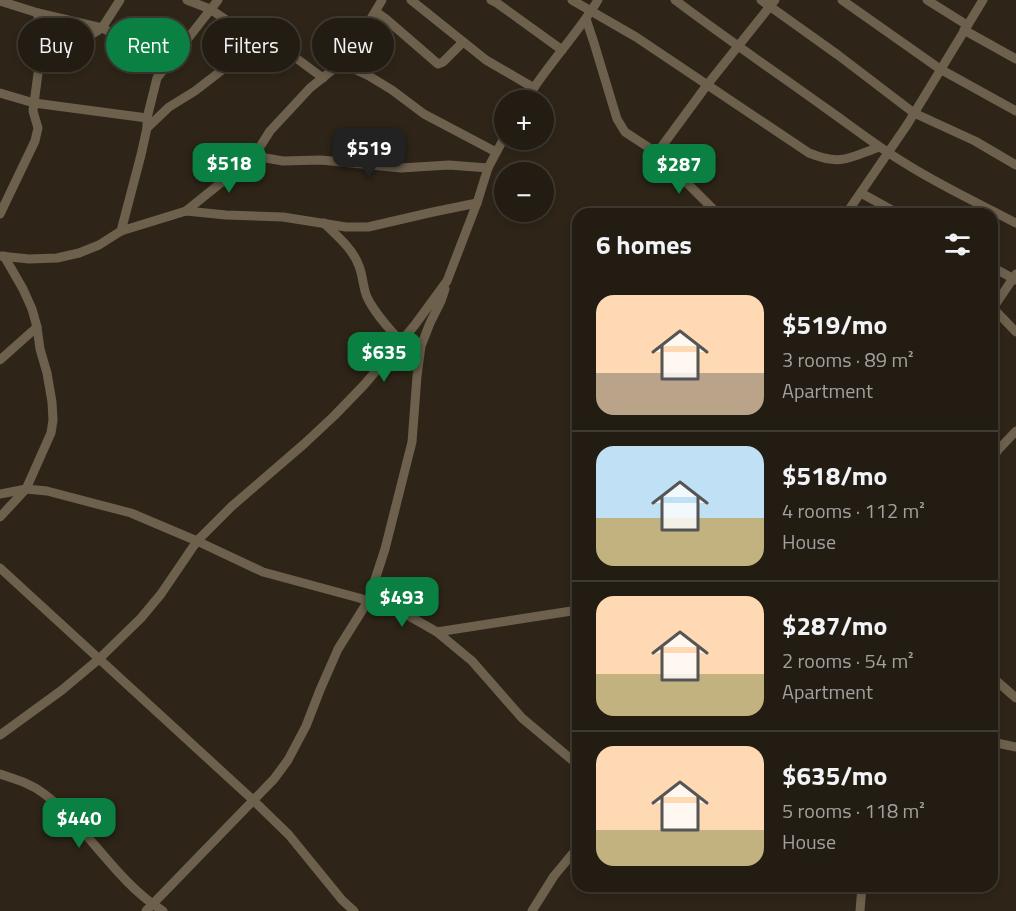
<!DOCTYPE html>
<html lang="en">
<head>
<meta charset="utf-8">
<style>
  body { margin:0; font-family:"Titillium Web",sans-serif; background:#2a251b; color:#f1f3f6; height:100vh; display:flex; flex-direction:column; font-size:22px; white-space:nowrap }
  * { box-sizing:border-box; margin:0 }
  p { font-size:20px; color:#a2a19f }
  .icon { flex:none; width:33px; height:33px; fill:none; stroke:currentColor; stroke-width:2; stroke-linecap:round; stroke-linejoin:round }
  .map { position:relative; flex:1; overflow:hidden }
  .side { position:absolute; left:572px; top:208px; width:426px; height:684px; display:flex; flex-direction:column; background:#221c12; border-radius:18px; box-shadow:0 3px 9px #0003,0 0 0 2px #3f3a32 }
  .side>* { flex:none }
  .hud { position:absolute; left:18px; top:18px; width:464px; height:54px; display:flex; gap:12px }
  .fabs { position:absolute; left:494px; top:90px; display:grid; gap:12px }
  .fabs a { display:grid; place-items:center; width:60px; height:60px; border-radius:50%; background:#221c12; box-shadow:0 3px 9px #0003,0 0 0 2px #3f3a32; font-size:30px }
  .price { position:absolute; translate:-50% -51px; padding:0 14px; border-radius:12px; background:#0b8043; color:#fff; font-size:20px; line-height:39px; filter:drop-shadow(0 2px 3px #0008) }
  .price::after { content:''; position:absolute; left:50%; top:36px; width:18px; height:14px; margin-left:-9px; background:inherit; clip-path:polygon(0 0,100% 0,50% 100%) }
  .price.current { background:#222; color:#fff }
  ul { padding:0; list-style:none }
  li { display:flex; align-items:center; gap:18px; height:150px; padding:0 24px }
  li+li { border-top:2px solid #3f3a32 }
  li span { display:grid; place-items:center; flex:none; width:168px; height:120px; border-radius:18px; color:#555 }
  li>.icon { margin-inline-start:auto }
  span .icon { width:72px; height:72px; fill:#fffc; stroke-width:1 }
  li b { font-size:26px }
  h2 { display:flex; justify-content:space-between; align-items:center; height:72px; padding:0 24px; font-size:26px }
  .pill { padding:0 21px; border-radius:27px; background:#221c12; box-shadow:0 3px 9px #0003,0 0 0 2px #3f3a32; font-size:21px; line-height:54px }
  .pill.current { background:#0b8043; color:#fff }
  .map>svg:first-child { display:block }
  .lines { fill:none; stroke-linecap:round; stroke-linejoin:round }
  .minor { stroke:#6d604d; stroke-width:9 }
</style>
</head>
<body>
<div class="map">
<svg width="1016" height="911" viewBox="0 0 1016 911">
  <rect width="100%" height="100%" fill="#2e2518"/>
  <g class="lines">
    <g class="minor">
      <path d="M187 0 210 9 238 28 256 38 277 44 323 78"/>
      <path d="M411 0 486 60 534 88"/>
      <path d="M491 0 497 3 562 50"/>
      <path d="M572 0 636 37 809 153C841 166 849 158 879 147"/>
      <path d="M675 0C724 37 774 71 824 107 850 125 875 145 903 162 939 185 978 203 1016 223"/>
      <path d="M761 0 838 55 914 113 975 141 1016 165"/>
      <path d="M842 0 940 69 1016 111"/>
      <path d="M927 0 967 25"/>
      <path d="M0 1 38 13 102 28 146 50 169 64"/>
      <path d="M376 12 386 19 438 64 443 62 463 42"/>
      <path d="M586 19 594 43 617 119 625 132 657 153 718 214"/>
      <path d="M964 30 1016 59"/>
      <path d="M341 63 369 76 392 90 424 114 496 152"/>
      <path d="M39 66 54 58 102 28 120 0"/>
      <path d="M0 93 34 103 147 118"/>
      <path d="M526 100C547 65 577 35 598 0"/>
      <path d="M147 128 169 107 195 91 230 64 250 52 265 41"/>
      <path d="M657 153 707 85 775 0"/>
      <path d="M254 156 283 161 321 160 401 168 449 165 488 168"/>
      <path d="M861 193 899 214"/>
      <path d="M186 211 254 156 270 131 310 88 341 63 363 32 382 0"/>
      <path d="M0 214 35 141 38 128 33 111 39 66 38 13"/>
      <path d="M846 214 907 125 983 0"/>
      <path d="M324 223C337 236 353 249 359 266 363 276 363 288 367 297 375 314 389 328 401 342"/>
      <path d="M121 231 141 155 147 128V118L157 78 218 0"/>
      <path d="M0 256 29 259 57 258 79 253 99 245 121 231 186 211 226 215 283 217 346 227H368L433 212 477 203"/>
      <path d="M992 267 1016 280"/>
      <path d="M992 307 1016 332"/>
      <path d="M993 308 1016 274"/>
      <path d="M0 360 37 327"/>
      <path d="M992 460 998 450 1016 431"/>
      <path d="M0 494 26 489 47 491 131 513 197 541 263 572 359 598 402 612 437 632 472 661 522 718 578 765"/>
      <path d="M0 517 26 489 51 433 53 420 52 402 47 373 40 349 37 327 32 309 23 289 4 256"/>
      <path d="M0 568 253 800 289 835 342 900 354 911"/>
      <path d="M437 632 578 610"/>
      <path d="M992 677 1016 698"/>
      <path d="M0 735 62 690 99 659 141 618 161 594 197 541 231 507 304 444 334 416 364 385 414 326 447 281 477 203 488 168 504 138"/>
      <path d="M992 742 1016 747"/>
      <path d="M0 774C15 779 30 783 43 793 87 826 115 881 163 911"/>
      <path d="M146 911 274 779 288 760 306 726 320 690 338 649 368 601 385 549 412 442 417 376 421 346 430 323 441 301 445 289"/>
      <path d="M532 911 554 876 578 847"/>
      <path d="M860 911 862 886"/>
    </g>
  </g>
</svg>
<div class="fabs">
<a>+</a>
<a>−</a>
</div>
<b class="price current" style="left:369px;top:179px">$519</b>
<b class="price" style="left:229px;top:194px">$518</b>
<b class="price" style="left:679px;top:195px">$287</b>
<b class="price" style="left:384px;top:383px">$635</b>
<b class="price" style="left:402px;top:628px">$493</b>
<b class="price" style="left:79px;top:849px">$440</b>
<div class="hud">
<a class="pill">Buy</a>
<a class="pill current">Rent</a>
<a class="pill">Filters</a>
<a class="pill">New</a>
</div>
<section class="side">
<h2>6 homes<svg class="icon" aria-label="filters" viewBox="0 0 24 24"><path d="M4 7h16M4 17h16"/><circle cx="9" cy="7" r="2"/><circle cx="15" cy="17" r="2"/></svg></h2>
<ul>
<li><span style="background:linear-gradient(#ffd9b3 65%,#b9a48a 0)"><svg class="icon" aria-label="home" viewBox="0 0 24 24"><path d="M3 11l9-7 9 7M6 9v11h12V9"/></svg></span><div><b>$519/mo</b><p>3 rooms · 89 m²</p><p>Apartment</p></div></li>
<li><span style="background:linear-gradient(#bfe0f5 60%,#c2b280 0)"><svg class="icon" aria-label="home" viewBox="0 0 24 24"><path d="M3 11l9-7 9 7M6 9v11h12V9"/></svg></span><div><b>$518/mo</b><p>4 rooms · 112 m²</p><p>House</p></div></li>
<li><span style="background:linear-gradient(#ffd9b3 65%,#c2b280 0)"><svg class="icon" aria-label="home" viewBox="0 0 24 24"><path d="M3 11l9-7 9 7M6 9v11h12V9"/></svg></span><div><b>$287/mo</b><p>2 rooms · 54 m²</p><p>Apartment</p></div></li>
<li><span style="background:linear-gradient(#ffd9b3 70%,#c2b280 0)"><svg class="icon" aria-label="home" viewBox="0 0 24 24"><path d="M3 11l9-7 9 7M6 9v11h12V9"/></svg></span><div><b>$635/mo</b><p>5 rooms · 118 m²</p><p>House</p></div></li>
</ul>
</section>
</div>
</body>
</html>
